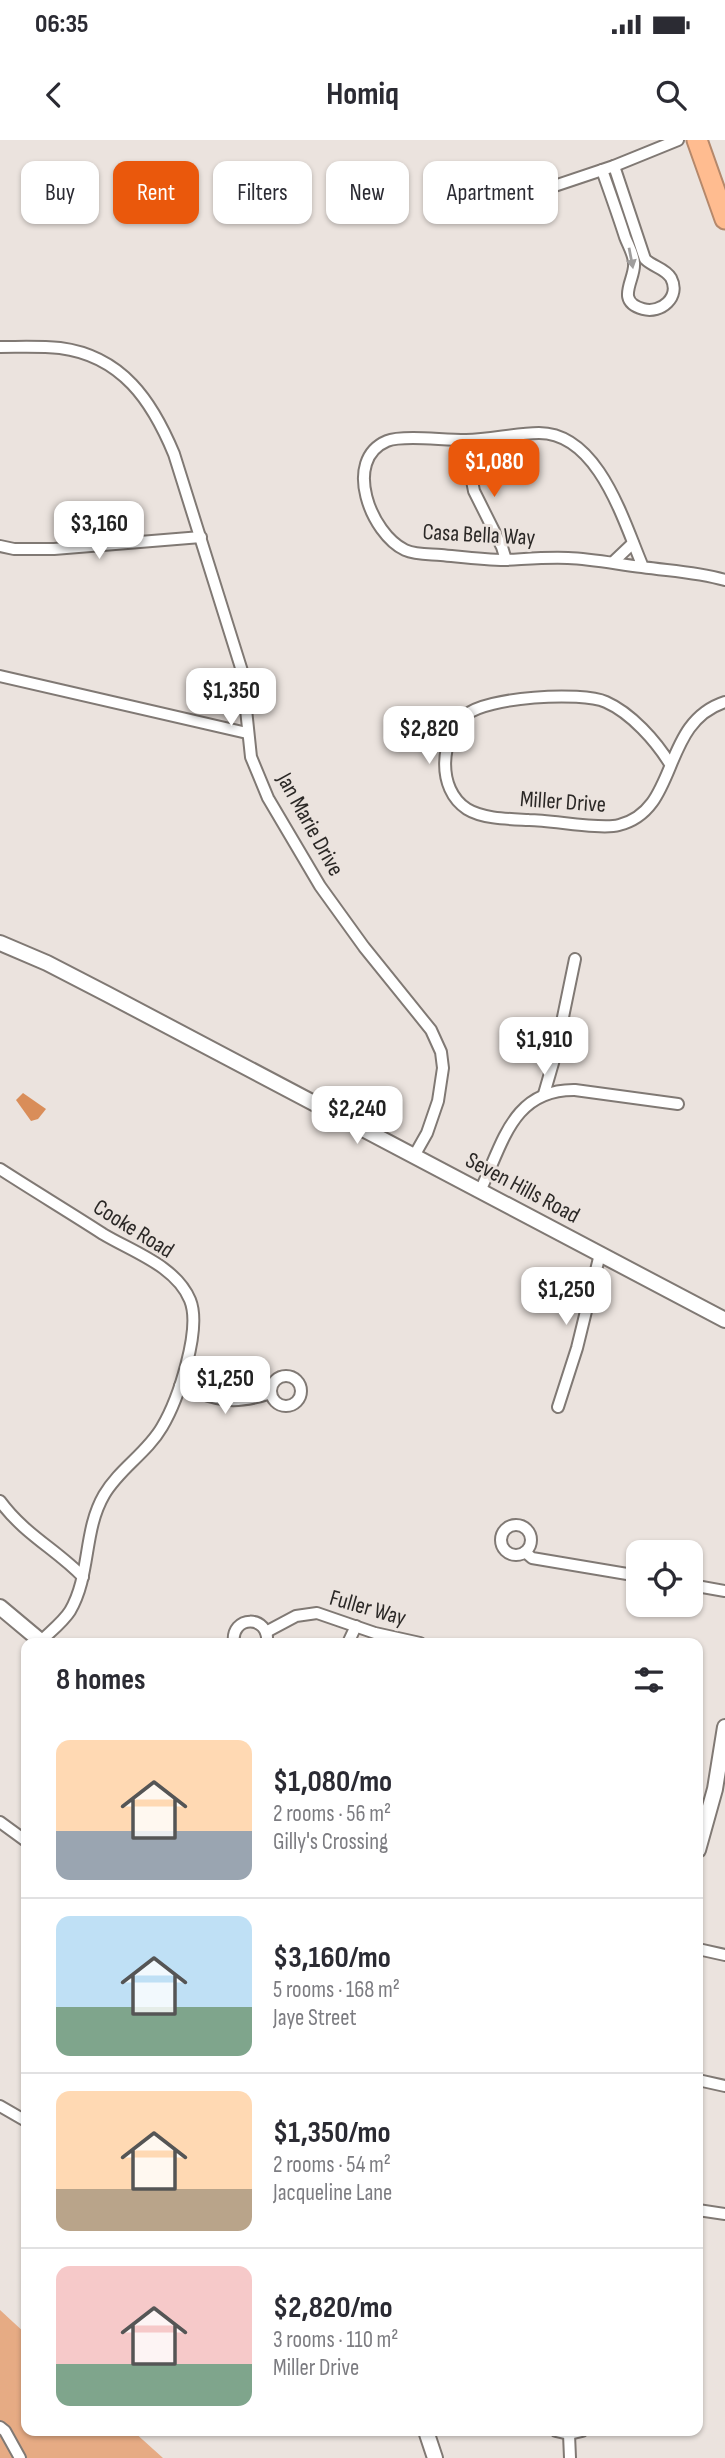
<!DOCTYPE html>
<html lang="en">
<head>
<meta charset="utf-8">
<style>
  body { margin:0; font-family:"Sofia Sans Condensed",sans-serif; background:#f7f7f7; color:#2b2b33; height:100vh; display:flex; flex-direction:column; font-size:26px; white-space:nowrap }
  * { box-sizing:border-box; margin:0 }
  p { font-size:23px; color:#7c7c81 }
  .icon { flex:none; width:38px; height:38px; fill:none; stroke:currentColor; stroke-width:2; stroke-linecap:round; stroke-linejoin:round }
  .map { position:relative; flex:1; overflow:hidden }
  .panel { position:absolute; left:21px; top:1498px; width:682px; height:798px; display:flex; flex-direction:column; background:#fff; border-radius:14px; box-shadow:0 2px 5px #0004 }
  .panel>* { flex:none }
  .hud { position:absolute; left:21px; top:21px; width:684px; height:63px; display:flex; gap:14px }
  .buttons { position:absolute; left:626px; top:1400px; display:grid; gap:14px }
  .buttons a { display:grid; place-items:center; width:77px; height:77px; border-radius:14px; background:#fff; box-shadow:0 2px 5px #0004; font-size:35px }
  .price { position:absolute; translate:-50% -60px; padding:0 16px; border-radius:14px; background:#fff; color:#222; font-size:23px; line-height:46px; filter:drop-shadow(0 2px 4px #0008) }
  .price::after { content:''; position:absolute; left:50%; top:42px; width:21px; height:16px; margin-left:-10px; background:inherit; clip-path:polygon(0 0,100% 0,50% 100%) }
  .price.on { background:#ea580c; color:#fff }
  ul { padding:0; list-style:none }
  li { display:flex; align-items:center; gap:21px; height:175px; padding:0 35px }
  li+li { border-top:2px solid #e1e1e2 }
  li span { display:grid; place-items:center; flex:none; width:196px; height:140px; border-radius:14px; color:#555 }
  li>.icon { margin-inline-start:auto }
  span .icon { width:84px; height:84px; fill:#fffc; stroke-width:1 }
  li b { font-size:30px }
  h2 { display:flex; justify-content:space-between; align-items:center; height:84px; padding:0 35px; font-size:30px }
  .chip { padding:0 24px; border-radius:14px; background:#fff; box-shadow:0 2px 5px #0004; font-size:24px; line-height:63px }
  .chip.on { background:#ea580c; color:#fff }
  .status { display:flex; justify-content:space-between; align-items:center; height:49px; padding:0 35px; background:#fff; direction:ltr }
  .status svg { height:19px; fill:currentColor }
  header { display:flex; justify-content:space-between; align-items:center; height:91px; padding:0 35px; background:#fff; font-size:32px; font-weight:700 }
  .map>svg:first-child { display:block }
  .green { fill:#e6ab84 }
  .water { fill:#d98d59 }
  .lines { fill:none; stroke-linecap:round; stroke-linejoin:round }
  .street-casing { stroke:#807974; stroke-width:14 }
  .secondary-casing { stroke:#807974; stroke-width:18 }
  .highway-casing { stroke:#b5886b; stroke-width:23 }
  .street { stroke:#fff; stroke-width:10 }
  .secondary { stroke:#fff; stroke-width:14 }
  .highway { stroke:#ffbc90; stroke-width:19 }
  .oneway { fill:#a09e9d }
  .labels { text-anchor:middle; stroke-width:6; stroke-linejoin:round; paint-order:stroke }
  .street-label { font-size:23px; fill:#2b2826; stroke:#ebe3de }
</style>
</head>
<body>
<div class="status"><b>06:35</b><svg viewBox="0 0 49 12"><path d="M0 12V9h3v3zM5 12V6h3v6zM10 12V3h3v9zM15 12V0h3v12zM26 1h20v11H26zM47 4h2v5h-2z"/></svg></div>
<header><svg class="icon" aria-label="back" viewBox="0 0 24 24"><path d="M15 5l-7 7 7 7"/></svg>Homiq<svg class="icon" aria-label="search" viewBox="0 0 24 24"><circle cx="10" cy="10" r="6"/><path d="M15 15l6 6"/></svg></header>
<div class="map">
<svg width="725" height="2318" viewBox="0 0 725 2318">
  <rect width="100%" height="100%" fill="#ebe3de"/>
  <path class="green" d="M0 2170 26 2194V2291H133L163 2318H0Z"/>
  <path class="water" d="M23 953 46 969 38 979 31 981 16 960Z"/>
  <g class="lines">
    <g class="street-casing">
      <g id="street">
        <path d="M602 30C610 53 618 75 625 97 628 105 634 115 634 123 636 139 614 161 643 169 661 174 681 157 671 138 665 128 653 127 645 119L614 26"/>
        <path d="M471 74 614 26 678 0"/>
        <path d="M0 207C20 207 40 206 60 208 122 216 152 261 174 314L242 531 251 617 268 658 320 746 364 807 431 890 441 912 443 928 438 961 427 993 414 1016"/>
        <path d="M464 300 474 351 502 407 506 420"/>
        <path d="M0 406 14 409H54L201 397"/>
        <path d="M613 422 633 403"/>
        <path d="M643 427C624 383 599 293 539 293 515 293 490 300 466 300 448 300 430 298 413 298 405 298 394 298 387 301 342 320 371 394 405 410 416 415 430 414 441 415 462 417 483 420 505 420 526 419 547 417 568 418 593 419 617 424 642 427 670 431 697 432 725 440"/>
        <path d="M0 536 247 593"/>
        <path d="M670 624C656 601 631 573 606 562 581 551 486 557 466 575 440 597 436 649 467 669 483 679 510 679 529 680 552 680 601 690 619 685 680 670 660 583 725 562"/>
        <path d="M544 954 555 916 575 819"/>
        <path d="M0 1029C34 1051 69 1072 103 1094 133 1112 176 1126 190 1160 202 1189 178 1260 162 1287 147 1313 119 1329 104 1355 83 1391 91 1435 70 1471 63 1482 50 1492 41 1501"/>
        <path d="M480 1051C503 1004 512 949 575 950L678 964"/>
        <circle cx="286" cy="1251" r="15"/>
        <path d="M180 1246C219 1260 231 1266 271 1253"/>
        <path d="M558 1267 577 1208 600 1114"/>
        <path d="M0 1361C25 1395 56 1409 83 1437"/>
        <circle cx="516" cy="1400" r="15"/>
        <path d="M525 1412 532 1418 639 1436"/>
        <path d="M691 1445 725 1451"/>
        <path d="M266 1492 296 1476 317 1473 375 1493 420 1503"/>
        <path d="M234 1503C230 1475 270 1474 267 1503"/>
        <path d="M348 1503 356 1486"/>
        <path d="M0 1682 26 1701"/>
        <path d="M698 1809 725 1815"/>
        <path d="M698 1940 725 1946"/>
        <path d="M0 1966 26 1981"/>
        <path d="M698 2070 725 2074"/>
        <path d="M0 2287 5 2291 20 2318"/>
        <path d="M556 2291 569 2294 582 2291"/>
        <path d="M569 2294 570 2318"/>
      </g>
    </g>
    <g class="secondary-casing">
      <g id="secondary">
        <path d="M0 803 47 823 107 854 725 1180"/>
        <path d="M0 1467 43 1503"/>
        <path d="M698 1710 715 1649 725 1587"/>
        <path d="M426 2291 435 2318"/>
      </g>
    </g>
    <g class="highway-casing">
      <path id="highway" d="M697 0 725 79"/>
    </g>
    <use href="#street" class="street"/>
    <use href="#secondary" class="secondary"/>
    <use href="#highway" class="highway"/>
  </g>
  <defs><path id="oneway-solid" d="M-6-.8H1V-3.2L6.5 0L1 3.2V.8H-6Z" transform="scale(1.75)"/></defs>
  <use class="oneway" href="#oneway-solid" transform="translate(631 118) rotate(79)"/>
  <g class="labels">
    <g class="street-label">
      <text transform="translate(479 394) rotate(3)" y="8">Casa Bella Way</text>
      <text transform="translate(563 661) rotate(4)" y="8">Miller Drive</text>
      <text transform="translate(311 684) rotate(61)" y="8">Jan Marie Drive</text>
      <text transform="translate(523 1047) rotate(28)" y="8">Seven Hills Road</text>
      <text transform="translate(134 1088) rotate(32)" y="8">Cooke Road</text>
      <text transform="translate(368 1467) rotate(16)" y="8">Fuller Way</text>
    </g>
  </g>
</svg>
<div class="buttons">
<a><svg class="icon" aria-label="locate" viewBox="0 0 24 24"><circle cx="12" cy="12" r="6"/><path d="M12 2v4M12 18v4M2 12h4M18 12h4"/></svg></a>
</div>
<b class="price on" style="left:494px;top:359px">$1,080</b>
<b class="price" style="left:99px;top:421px">$3,160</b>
<b class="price" style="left:231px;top:588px">$1,350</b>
<b class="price" style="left:429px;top:626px">$2,820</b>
<b class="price" style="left:544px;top:937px">$1,910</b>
<b class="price" style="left:357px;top:1006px">$2,240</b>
<b class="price" style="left:566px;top:1187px">$1,250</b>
<b class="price" style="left:225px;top:1276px">$1,250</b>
<div class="hud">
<a class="chip">Buy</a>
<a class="chip on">Rent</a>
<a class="chip">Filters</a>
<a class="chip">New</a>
<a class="chip">Apartment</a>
</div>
<section class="panel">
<h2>8 homes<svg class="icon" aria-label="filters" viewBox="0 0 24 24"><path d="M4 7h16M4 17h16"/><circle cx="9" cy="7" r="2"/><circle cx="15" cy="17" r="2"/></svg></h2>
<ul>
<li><span style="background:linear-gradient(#ffd9b3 65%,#9aa5b1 0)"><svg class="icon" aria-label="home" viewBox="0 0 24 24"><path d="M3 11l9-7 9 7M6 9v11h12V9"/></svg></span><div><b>$1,080/mo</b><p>2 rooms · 56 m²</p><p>Gilly's Crossing</p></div></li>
<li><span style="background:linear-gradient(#bfe0f5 65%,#7fa58c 0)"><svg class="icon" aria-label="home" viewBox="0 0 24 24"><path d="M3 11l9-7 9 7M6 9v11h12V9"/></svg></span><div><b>$3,160/mo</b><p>5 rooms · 168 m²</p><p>Jaye Street</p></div></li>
<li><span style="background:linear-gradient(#ffd9b3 70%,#b9a48a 0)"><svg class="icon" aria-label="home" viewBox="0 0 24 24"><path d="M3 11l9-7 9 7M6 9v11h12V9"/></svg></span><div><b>$1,350/mo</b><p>2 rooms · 54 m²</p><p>Jacqueline Lane</p></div></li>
<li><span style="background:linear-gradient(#f6c9c9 70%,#7fa58c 0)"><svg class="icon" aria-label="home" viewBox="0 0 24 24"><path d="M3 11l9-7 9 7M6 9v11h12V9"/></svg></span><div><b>$2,820/mo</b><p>3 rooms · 110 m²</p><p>Miller Drive</p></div></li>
</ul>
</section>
</div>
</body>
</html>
